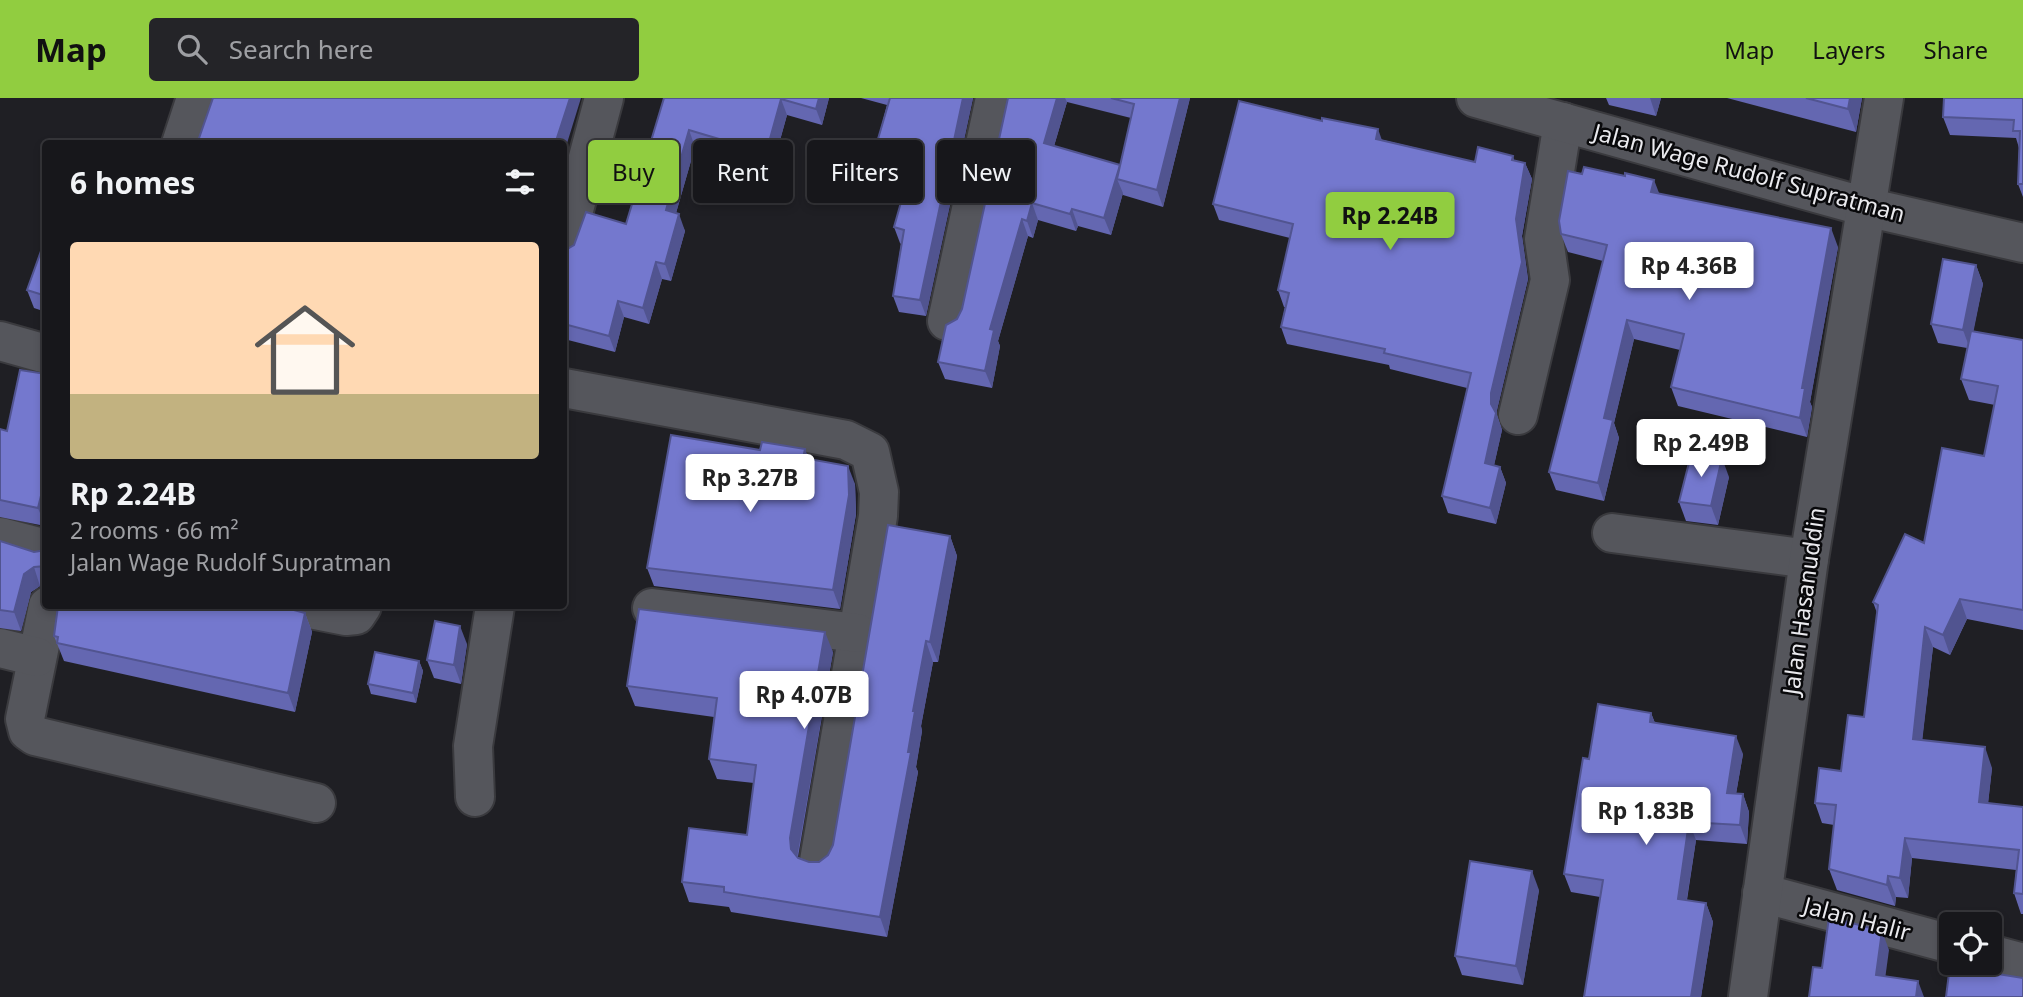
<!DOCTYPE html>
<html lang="en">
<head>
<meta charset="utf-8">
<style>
  body { margin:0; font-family:"Noto Sans",sans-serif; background:#242428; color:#f1f3f6; height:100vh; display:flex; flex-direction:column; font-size:26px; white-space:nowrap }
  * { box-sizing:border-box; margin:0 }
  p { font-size:23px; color:#9e9fa3 }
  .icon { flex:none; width:38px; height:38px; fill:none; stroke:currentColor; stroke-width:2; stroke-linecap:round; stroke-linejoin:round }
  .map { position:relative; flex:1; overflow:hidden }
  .drawer { position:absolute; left:42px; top:42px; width:525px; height:469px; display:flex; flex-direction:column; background:#17171b; border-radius:7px; box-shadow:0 4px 10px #0003,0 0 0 2px #36363a }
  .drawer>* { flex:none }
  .hud { position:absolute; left:588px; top:42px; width:665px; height:63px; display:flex; gap:14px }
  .controls { position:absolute; left:1939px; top:814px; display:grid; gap:14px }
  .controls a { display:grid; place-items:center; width:63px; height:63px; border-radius:7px; background:#17171b; box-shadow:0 4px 10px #0003,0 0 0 2px #36363a; font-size:35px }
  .price { position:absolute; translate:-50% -60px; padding:0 16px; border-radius:7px; background:#fff; color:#222; font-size:23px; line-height:46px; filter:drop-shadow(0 2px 4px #0008) }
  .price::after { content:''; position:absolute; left:50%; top:42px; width:21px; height:16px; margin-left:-10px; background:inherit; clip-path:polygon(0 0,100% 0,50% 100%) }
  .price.selected { background:#91cd40; color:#111 }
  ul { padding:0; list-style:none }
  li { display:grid; align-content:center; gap:14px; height:371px; padding:0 28px }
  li+li { border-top:2px solid #36363a }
  li span { display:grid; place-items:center; height:217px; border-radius:7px; color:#555 }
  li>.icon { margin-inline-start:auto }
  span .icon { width:126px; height:126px; fill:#fffc; stroke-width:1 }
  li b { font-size:30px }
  h2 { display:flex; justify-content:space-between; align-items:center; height:84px; padding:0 28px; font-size:30px }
  .chip { padding:0 24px; border-radius:7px; background:#17171b; box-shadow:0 4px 10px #0003,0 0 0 2px #36363a; font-size:24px; line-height:63px }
  .chip.selected { background:#91cd40; color:#111 }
  header { display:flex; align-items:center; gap:42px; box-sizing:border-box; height:98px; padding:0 35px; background:#91cd40; color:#111 }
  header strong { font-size:33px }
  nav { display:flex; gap:38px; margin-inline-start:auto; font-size:24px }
  .search { width:490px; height:63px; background:#242428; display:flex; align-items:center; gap:18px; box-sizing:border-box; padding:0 24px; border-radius:7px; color:#9e9fa3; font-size:26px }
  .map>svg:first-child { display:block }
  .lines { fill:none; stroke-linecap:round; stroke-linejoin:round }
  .street-casing { stroke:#3a3a3e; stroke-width:42 }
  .secondary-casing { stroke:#3a3a3e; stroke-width:42 }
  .street { stroke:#55565c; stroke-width:38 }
  .secondary { stroke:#55565c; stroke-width:38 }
  .wall { fill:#6467b1; fill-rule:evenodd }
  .shaded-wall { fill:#515490 }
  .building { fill:#7478ce; stroke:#515490; stroke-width:2 }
  .labels { text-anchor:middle; stroke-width:5; stroke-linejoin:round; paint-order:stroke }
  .street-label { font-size:23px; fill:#eaeaee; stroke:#09090b }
</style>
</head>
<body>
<header>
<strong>Map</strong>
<div class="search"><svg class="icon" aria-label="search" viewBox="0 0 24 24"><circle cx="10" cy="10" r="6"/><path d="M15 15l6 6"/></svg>Search here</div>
<nav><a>Map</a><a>Layers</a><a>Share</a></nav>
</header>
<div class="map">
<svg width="2023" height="899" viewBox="0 0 2023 899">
  <rect width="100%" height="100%" fill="#1f1f24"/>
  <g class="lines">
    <g class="street-casing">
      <g id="street">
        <path d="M181 46 196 0"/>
        <path d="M564 149 604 0"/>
        <path d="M947 223 995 0"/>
        <path d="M0 243 46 256"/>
        <path d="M564 290 846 342 870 354 879 394 878 418 819 763"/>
        <path d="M1518 317 1550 182 1544 141 1563 24"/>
        <path d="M1612 435 1809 461"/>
        <path d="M0 439 46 451"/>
        <path d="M48 508 25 621 28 633 35 638 316 705"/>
        <path d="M295 508 346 518 356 517 362 508"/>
        <path d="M652 510 857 535"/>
        <path d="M0 550 37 559"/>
        <path d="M475 699 473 648 495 508"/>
        <path d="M1762 795 1951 846"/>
        <path d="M1990 856 2023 865"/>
      </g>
    </g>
    <g class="secondary-casing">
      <g id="secondary">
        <path d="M1476 0 1866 109 2023 145"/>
        <path d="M1748 899 1809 461 1884 0"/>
      </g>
    </g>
    <use href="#street" class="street"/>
    <use href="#secondary" class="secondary"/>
  </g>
  <g class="wall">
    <path d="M664 0H829L822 27 787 17 772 71 695 49 676 115 685 133 671 183 662 181 649 226 624 219 615 254 564 241V153L626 126Z"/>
    <path d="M861 0H973L926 218 899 214 893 198 901 146 900 145 894 129 912 65 884 57 878 41 887 7Z"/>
    <path d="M1008 0H1190L1163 109 1123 97V95L1111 137 1078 128 1076 133 1038 122 1033 140 1028 138 998 243 1000 248 992 290 945 281 938 264 957 221 962 211ZM1067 4 1131 20 1120 67 1054 48Z"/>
    <path d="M1606 0H1661L1656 18 1609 7Z"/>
    <path d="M1727 0H1862L1856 34Z"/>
    <path d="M2023 0V99L2018 86 2019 50 2016 40 1950 37 1943 19Z"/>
    <path d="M1322 23 1383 42 1475 64 1513 58 1514 62 1525 65 1532 81 1522 138 1528 181 1497 312V317L1502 332 1494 367 1500 369 1506 385 1496 426 1448 415 1442 398 1467 290 1390 271 1389 267 1287 246 1281 229 1285 209H1284L1278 192 1290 140 1219 122 1213 106Z"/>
    <path d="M1659 95 1838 149 1810 304 1812 309 1807 339 1678 308 1671 289 1680 252 1634 241 1614 325 1619 340 1604 403 1556 392 1549 374 1603 163 1568 154 1561 136Z"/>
    <path d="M46 155V214L34 210 27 192Z"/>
    <path d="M1976 167 1983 186 1973 233 2023 242V532L1967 521 1950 557 1933 549 1922 642 1992 670 1988 705 2023 709V816H2021L2014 795 2016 772 1912 760 1908 800 1896 799 1895 808 1837 792 1829 771 1834 727 1822 725 1815 705 1841 673 1864 619 1877 515 1873 504 1924 445 1984 358 1995 307 1969 302 1961 281 1967 250 1938 245 1931 226Z"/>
    <path d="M46 276 45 428 0 419V331L7 333Z"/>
    <path d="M805 351 808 361 855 386 856 416 840 511 654 488 647 470 760 352Z"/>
    <path d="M1729 379 1718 427 1686 423 1679 404Z"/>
    <path d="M950 438 957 458 938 564H933L921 628 922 633 916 669 918 674 887 839 731 814 729 809 689 804 682 784 747 737 754 685 717 681 709 661 714 619 635 608 627 588 833 554 798 759 809 764H819L828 757 833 747Z"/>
    <path d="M0 443 34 454 46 452V487L40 488 31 494 21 533 0 530Z"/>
    <path d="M305 515 312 534 295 614 64 563 54 538Z"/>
    <path d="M467 546 461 586 434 580 427 562Z"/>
    <path d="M419 563 423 573 416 605 371 596 368 586Z"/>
    <path d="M1651 615 1655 625 1743 656 1736 696H1743L1749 714 1747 746 1696 742 1687 802 1706 805 1713 824 1701 899H1584L1600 799 1571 794 1564 776 1589 661Z"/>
    <path d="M1539 792 1523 887 1462 877 1455 858Z"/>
  </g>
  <g class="shaded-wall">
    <path d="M570 0H581L564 55V46H555Z"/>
    <path d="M819 0H829L822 27 816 11Z"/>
    <path d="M963 0H973L926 218 920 202Z"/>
    <path d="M1057 0H1065L1067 4 1050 62 1044 45Z"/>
    <path d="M1180 0H1190L1163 109 1157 92Z"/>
    <path d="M1650 0H1661L1656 18Z"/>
    <path d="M1850 0H1862L1856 34 1848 11Z"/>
    <path d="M781 1 787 17 772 71 766 55Z"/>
    <path d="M1378 31 1384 48 1376 41Z"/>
    <path d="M689 32 695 49 672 129 666 112Z"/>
    <path d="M1525 65 1532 81 1522 138 1528 181 1497 312V317L1502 332 1491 381 1485 365 1491 295Z"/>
    <path d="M1120 67 1117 81 1123 95 1111 137 1104 120Z"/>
    <path d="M1654 82 1661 100 1651 94Z"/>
    <path d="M1032 105 1038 122 1033 140 1027 123Z"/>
    <path d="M1072 111 1078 128 1076 133 1070 116Z"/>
    <path d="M679 116 685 133 671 183 665 166Z"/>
    <path d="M1022 121 1028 138 998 243 1000 248 992 290 985 273 990 231Z"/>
    <path d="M1831 130 1838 149 1810 304 1812 309 1807 339 1800 320 1802 290Z"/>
    <path d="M656 164 662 181 649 226 643 210Z"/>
    <path d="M1976 167 1983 186 1970 251 1963 232Z"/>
    <path d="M618 203 624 219 615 254 609 238Z"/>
    <path d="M1627 222 1634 241 1614 325 1619 340 1604 403 1598 385 1604 320Z"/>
    <path d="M805 351 812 370 803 360Z"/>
    <path d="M1722 360 1729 379 1718 427 1711 408Z"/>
    <path d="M848 368 855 386 856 416 840 511 833 492Z"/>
    <path d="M1500 369 1506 385 1496 426 1490 410Z"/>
    <path d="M46 377 45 428 38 410Z"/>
    <path d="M950 438 957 458 938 564 930 544Z"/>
    <path d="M34 469 40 488 31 494 21 533 14 514 24 476Z"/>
    <path d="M1960 501 1967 521 1950 557 1943 537Z"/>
    <path d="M305 515 312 534 295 614 288 595Z"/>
    <path d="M460 528 467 546 461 586 454 567Z"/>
    <path d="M1925 529 1933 549 1920 662 1913 641Z"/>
    <path d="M825 534 833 554 797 760 791 751 790 740Z"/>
    <path d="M926 543 933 564 921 628 922 633 916 669 918 674 887 839 880 819 908 654 913 613Z"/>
    <path d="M419 563 423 573 416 605 413 595Z"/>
    <path d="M1651 615 1658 633 1650 624Z"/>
    <path d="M1736 638 1743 656 1733 713 1727 695Z"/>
    <path d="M1985 649 1992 670 1986 724 1979 704Z"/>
    <path d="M1743 696 1749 714 1747 746 1740 727Z"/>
    <path d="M1689 724 1696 742 1684 819 1678 801Z"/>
    <path d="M1905 740 1912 760 1908 800 1900 780Z"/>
    <path d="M1532 773 1539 792 1523 887 1516 868Z"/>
    <path d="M1888 778 1896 799 1895 808 1887 787Z"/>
    <path d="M1706 805 1713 824 1701 899H1691Z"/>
    <path d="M1882 833 1889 852 1883 896 1876 877Z"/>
    <path d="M1992 865 1999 884 1991 875Z"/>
    <path d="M1918 883 1924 899H1916Z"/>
  </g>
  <g class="building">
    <path d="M213 0H570L555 46H197Z"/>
    <path d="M664 0H819L816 11 781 1 766 55 689 32 666 112 679 116 665 166 656 164 643 210 618 203 609 238 564 226V153L574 147 586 114 626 126Z"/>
    <path d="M890 0H963L920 202 893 198 904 132 894 129 916 51 878 41Z"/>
    <path d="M1008 0H1057L1044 45 1120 67 1104 120 1072 111 1070 116 1032 105 1027 123 1022 121 990 231 994 232 985 273 938 264 946 227 957 221 962 211Z"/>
    <path d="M1111 0H1180L1157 92 1117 81 1134 6Z"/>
    <path d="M1806 0H1850L1848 11Z"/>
    <path d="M1944 0H2023V86H2018L2020 33H2013L2014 22 1943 19Z"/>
    <path d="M1239 3 1322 23V20L1378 31 1376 41 1475 64 1478 49 1513 58 1512 62 1525 65 1516 121 1522 164 1491 295V306L1496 315 1485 365 1500 369 1490 410 1442 398 1471 275 1384 255 1385 251 1281 229 1289 195 1278 192 1293 126 1213 106Z"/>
    <path d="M1584 69 1625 78V75L1654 82 1651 94 1831 130 1802 290H1805L1800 320 1671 289 1684 236 1627 222 1604 320 1613 322 1598 385 1549 374 1607 147 1561 136 1559 123 1568 73 1582 76Z"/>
    <path d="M41 153 46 155V198L27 192Z"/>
    <path d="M1943 161 1976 167 1963 232 1931 226Z"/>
    <path d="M1971 233 2023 242V512L1960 501 1943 537 1925 529 1913 641 1985 649 1979 704 2023 709V796L2014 795 2019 752 1905 740 1900 780 1888 778 1887 787 1829 771 1836 707 1815 705 1819 670 1841 673 1848 617 1864 619 1878 507 1873 504 1905 436 1924 445 1942 350 1984 358 1998 288 1961 281Z"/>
    <path d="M20 272 46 276V377L38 410 0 402V331L7 333Z"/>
    <path d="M671 337 760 352 762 344 805 351 803 360 848 368 849 397 833 492 647 470Z"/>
    <path d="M1692 353 1722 360 1711 408 1679 404Z"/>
    <path d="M888 427 950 438 930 544 926 543 913 613H915L908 654H911L880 819 724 794V789L682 784 689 730 747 737 756 667 709 661 717 600 627 588 639 511 825 534 790 740 791 751 798 760 809 764H819L828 757 833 747Z"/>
    <path d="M0 443 34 454 46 452V468L34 469 24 476 14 514 0 512Z"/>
    <path d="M58 508H279L305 515 288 595 57 545 58 539 54 538Z"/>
    <path d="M435 523 460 528 454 567 427 562Z"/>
    <path d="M375 554 419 563 413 595 368 586Z"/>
    <path d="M1598 606 1651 615 1650 624 1736 638 1727 695 1743 696 1740 727 1689 724 1678 801 1706 805 1691 899H1584L1603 782 1564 776 1583 660 1589 661Z"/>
    <path d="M1470 763 1532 773 1516 868 1455 858Z"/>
    <path d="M1829 819 1882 833 1876 877 1918 883 1916 899H1809L1813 869 1822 870Z"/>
    <path d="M1951 859V864L1992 865 1991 875 2023 880V899H1946Z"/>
  </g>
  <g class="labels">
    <g class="street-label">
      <text transform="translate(1749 75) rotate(15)" y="8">Jalan Wage Rudolf Supratman</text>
      <text transform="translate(1804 503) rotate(-82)" y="8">Jalan Hasanuddin</text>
      <text transform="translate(1857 821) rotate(15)" y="8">Jalan Halir</text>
    </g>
  </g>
</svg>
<div class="controls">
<a><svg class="icon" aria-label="locate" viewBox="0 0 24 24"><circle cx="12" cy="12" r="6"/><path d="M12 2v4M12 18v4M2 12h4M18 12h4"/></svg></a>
</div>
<b class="price selected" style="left:1390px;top:154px">Rp 2.24B</b>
<b class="price" style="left:1689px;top:204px">Rp 4.36B</b>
<b class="price" style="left:1701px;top:381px">Rp 2.49B</b>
<b class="price" style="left:750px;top:416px">Rp 3.27B</b>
<b class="price" style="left:804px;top:633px">Rp 4.07B</b>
<b class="price" style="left:1646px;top:749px">Rp 1.83B</b>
<div class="hud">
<a class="chip selected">Buy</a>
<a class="chip">Rent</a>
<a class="chip">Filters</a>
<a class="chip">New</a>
</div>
<section class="drawer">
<h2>6 homes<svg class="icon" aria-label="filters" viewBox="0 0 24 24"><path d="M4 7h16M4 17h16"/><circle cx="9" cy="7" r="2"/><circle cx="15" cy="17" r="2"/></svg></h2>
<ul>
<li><span style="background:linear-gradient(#ffd9b3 70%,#c2b280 0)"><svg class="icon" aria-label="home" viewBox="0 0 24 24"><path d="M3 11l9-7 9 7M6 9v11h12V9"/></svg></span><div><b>Rp 2.24B</b><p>2 rooms · 66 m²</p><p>Jalan Wage Rudolf Supratman</p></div></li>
</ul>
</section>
</div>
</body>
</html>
